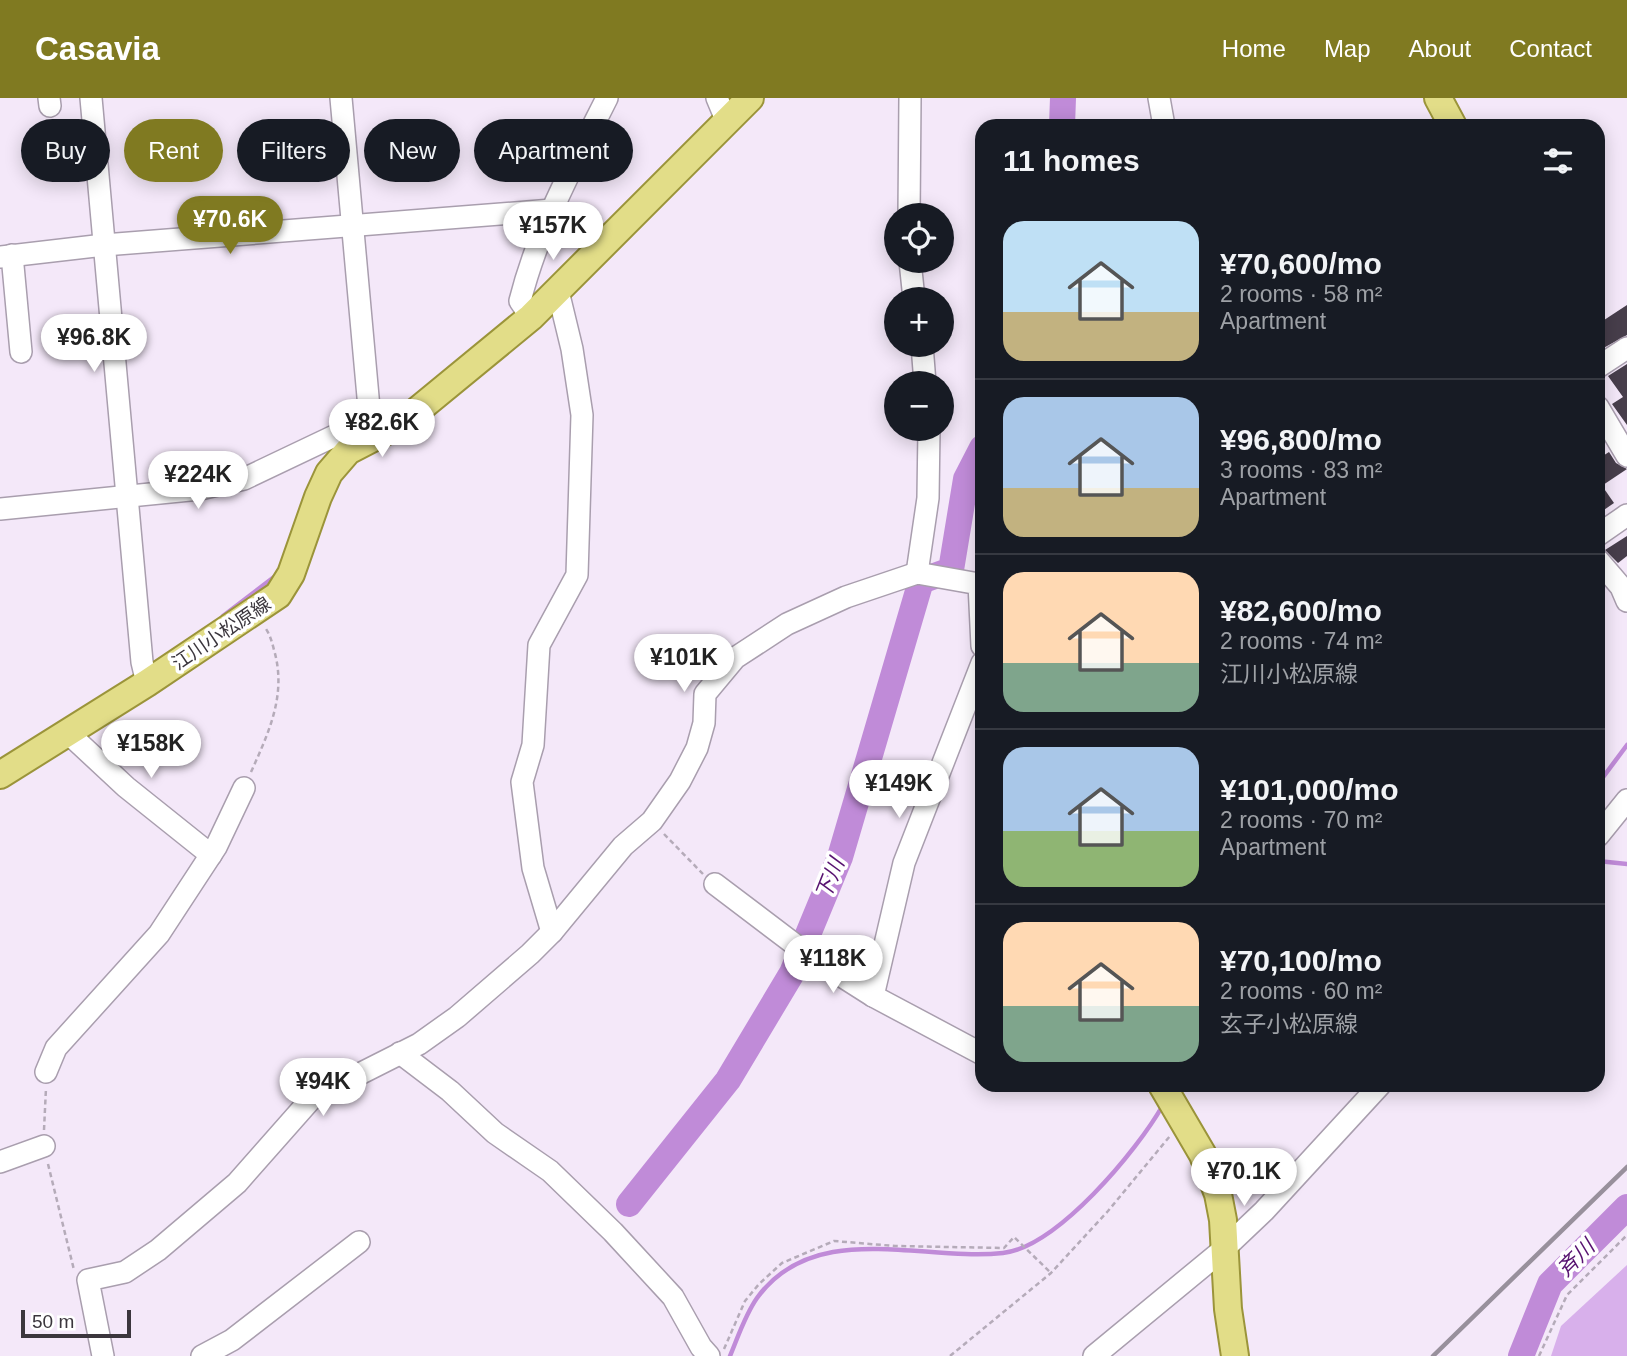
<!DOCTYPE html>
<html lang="en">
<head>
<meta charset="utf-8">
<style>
  body { margin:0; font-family:Arial,"Noto Sans JP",sans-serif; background:#242831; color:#f1f3f6; height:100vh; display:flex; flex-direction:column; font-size:26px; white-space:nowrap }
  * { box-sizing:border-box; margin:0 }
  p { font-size:23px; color:#9ea1a6 }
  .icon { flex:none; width:38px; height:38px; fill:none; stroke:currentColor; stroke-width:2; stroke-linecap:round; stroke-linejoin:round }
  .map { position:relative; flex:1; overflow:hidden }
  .drawer { position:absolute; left:975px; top:21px; width:630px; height:973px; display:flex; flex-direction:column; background:#171b24; border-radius:21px; box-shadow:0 4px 18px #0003 }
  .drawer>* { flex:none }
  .banner { position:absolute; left:21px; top:21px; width:665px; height:63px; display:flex; gap:14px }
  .fabs { position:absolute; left:884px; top:105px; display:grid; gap:14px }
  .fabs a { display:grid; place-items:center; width:70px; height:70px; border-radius:50%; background:#171b24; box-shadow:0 4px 18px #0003; font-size:35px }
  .scale { position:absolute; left:21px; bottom:18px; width:110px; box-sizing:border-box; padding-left:7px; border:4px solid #3b363d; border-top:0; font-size:19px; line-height:24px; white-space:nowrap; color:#3b363d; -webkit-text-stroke:5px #fff; paint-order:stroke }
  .price { position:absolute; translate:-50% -60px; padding:0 16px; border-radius:24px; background:#fff; color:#222; font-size:23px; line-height:46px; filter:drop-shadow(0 2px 4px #0008) }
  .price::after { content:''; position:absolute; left:50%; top:42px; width:21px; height:16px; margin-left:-10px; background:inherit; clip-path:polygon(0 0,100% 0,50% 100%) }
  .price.active { background:#807a21; color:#fff }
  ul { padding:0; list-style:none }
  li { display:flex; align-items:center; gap:21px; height:175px; padding:0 28px }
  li+li { border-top:2px solid #363941 }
  li span { display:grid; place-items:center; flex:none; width:196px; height:140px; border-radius:21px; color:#555 }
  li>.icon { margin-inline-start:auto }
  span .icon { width:84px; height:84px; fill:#fffc; stroke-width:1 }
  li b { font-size:30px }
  h2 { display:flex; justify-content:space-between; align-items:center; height:84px; padding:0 28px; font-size:30px }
  .pill { padding:0 24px; border-radius:32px; background:#171b24; box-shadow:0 4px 18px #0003; font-size:24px; line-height:63px }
  .pill.active { background:#807a21; color:#fff }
  header { display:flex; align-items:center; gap:42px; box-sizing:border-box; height:98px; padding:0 35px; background:#807a21; color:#fff }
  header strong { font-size:33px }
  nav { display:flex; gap:38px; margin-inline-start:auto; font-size:24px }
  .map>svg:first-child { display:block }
  .green { fill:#d8b0eb }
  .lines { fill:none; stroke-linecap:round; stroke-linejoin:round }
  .stream { stroke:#c08bd8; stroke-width:4.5 }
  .river { stroke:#c08bd8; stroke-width:26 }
  .building { fill:#473e4b }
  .minor-casing { stroke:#a99eae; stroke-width:24 }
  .major-casing { stroke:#9b943a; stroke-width:30 }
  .path { stroke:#b5abb9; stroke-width:2.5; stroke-dasharray:5 3.5; stroke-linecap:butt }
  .minor { stroke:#fff; stroke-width:21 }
  .major { stroke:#e2dd88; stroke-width:26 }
  .rail { stroke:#98909c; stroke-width:4.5 }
  .labels { text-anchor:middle; stroke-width:7; stroke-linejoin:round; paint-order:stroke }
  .street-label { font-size:19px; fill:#3b363d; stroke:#fff }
  .water-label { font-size:21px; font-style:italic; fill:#571270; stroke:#fff }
</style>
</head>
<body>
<header>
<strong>Casavia</strong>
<nav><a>Home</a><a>Map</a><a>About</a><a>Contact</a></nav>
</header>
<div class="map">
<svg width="1627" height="1258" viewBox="0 0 1627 1258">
  <rect width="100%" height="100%" fill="#f4e8f9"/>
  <path class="green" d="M1627 1167V1258H1551L1561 1228Z"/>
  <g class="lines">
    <g class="stream">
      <path d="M223 518 274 479"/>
      <path d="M1598 686 1627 647"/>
      <path d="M1598 763 1627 766"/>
      <path d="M730 1258C738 1239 745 1217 757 1200 815 1120 922 1164 1003 1155 1057 1149 1137 1053 1163 1007"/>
    </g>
    <g class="river">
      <path d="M1062 28 1063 0"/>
      <path d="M629 1106 728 982 792 875 840 759 921 483 951 472 966 381 982 350"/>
      <path d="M1521 1258 1550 1186 1627 1109"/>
    </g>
  </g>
  <g class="building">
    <path d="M1627 207V237L1598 253V226Z"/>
    <path d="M1627 266V327L1612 306 1623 299 1608 278Z"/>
    <path d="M1609 354 1616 365 1627 371 1603 387 1598 379V361Z"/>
    <path d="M1598 382 1614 405 1598 416Z"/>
    <path d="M1627 438V458L1618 465 1605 452Z"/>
  </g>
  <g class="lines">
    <g class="minor-casing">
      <g id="minor">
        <path d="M49 0 50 8"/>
        <path d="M91 0 142 564 147 585"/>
        <path d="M341 0 371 332"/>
        <path d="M717 0 727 24"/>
        <path d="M1159 0 1164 28"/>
        <path d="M909 117 910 0"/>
        <path d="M12 157 21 254"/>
        <path d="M0 159 104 147 552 112"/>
        <path d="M910 163 914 201"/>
        <path d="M531 219 520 203C538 131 574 66 607 0"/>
        <path d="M922 247 925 285"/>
        <path d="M1598 269 1627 250"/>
        <path d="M1598 309 1627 358"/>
        <path d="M0 411 200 391 244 381 370 321"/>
        <path d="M1598 437 1627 417"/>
        <path d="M1598 462 1621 489 1627 503"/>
        <path d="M917 475 928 400 929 331"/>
        <path d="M68 635 126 689 211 757"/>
        <path d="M1598 738 1627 702"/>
        <path d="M715 786 810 858 873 898 982 956"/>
        <path d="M552 834 533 770 522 684 533 647 539 547 577 477 582 317 572 251 558 193"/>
        <path d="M873 898 904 765 982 565"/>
        <path d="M400 955 450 993 495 1035 550 1073 613 1134 673 1199 701 1249 709 1258"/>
        <path d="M46 974 56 950 159 836 216 749 244 690"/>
        <path d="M0 1064 44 1048"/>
        <path d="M103 1258 88 1182 125 1174 158 1152 237 1085 312 1000 419 946 457 919 530 856 552 834 623 748 652 723 680 683 697 650 704 625 705 596 735 560 787 526 846 499 917 475 979 486 982 548"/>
        <path d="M202 1258 232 1242 359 1144"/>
        <path d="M1094 1258 1225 1150 1264 1113 1380 987"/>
      </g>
    </g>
    <g class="major-casing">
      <g id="major">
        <path d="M1438 0 1453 28"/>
        <path d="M0 677 147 585 278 497 291 476 318 399 329 375 348 353 402 325 531 219 750 0"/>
        <path d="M1162 987 1203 1057 1218 1096 1223 1122 1228 1211 1235 1258"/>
      </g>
    </g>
    <g class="path">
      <path d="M251 674C269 634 287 596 274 552 272 544 270 537 266 531"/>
      <path d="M664 736 703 776"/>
      <path d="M44 1032 46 990"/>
      <path d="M48 1066 74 1172"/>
      <path d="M724 1251 745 1203 759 1186 782 1165 834 1143 895 1148 1004 1150 1014 1139 1051 1175"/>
      <path d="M950 1258 1051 1175 1108 1113 1170 1038"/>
      <path d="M1539 1258 1567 1197 1627 1137"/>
    </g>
    <use href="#minor" class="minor"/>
    <use href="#major" class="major"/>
    <path class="rail" d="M1433 1258 1627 1069"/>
  </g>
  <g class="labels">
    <g class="street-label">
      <text transform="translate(221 535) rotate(-34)" y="7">江川小松原線</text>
    </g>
    <g class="water-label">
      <text transform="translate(830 781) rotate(-68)" y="7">下川</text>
      <text transform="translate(1576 1160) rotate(-45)" y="7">斉川</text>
    </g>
  </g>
</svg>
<div class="fabs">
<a><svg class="icon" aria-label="locate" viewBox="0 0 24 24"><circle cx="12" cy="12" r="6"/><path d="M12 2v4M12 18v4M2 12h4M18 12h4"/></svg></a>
<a>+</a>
<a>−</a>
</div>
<div class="scale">50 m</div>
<b class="price active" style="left:230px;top:158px">¥70.6K</b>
<b class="price" style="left:553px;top:164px">¥157K</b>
<b class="price" style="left:94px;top:276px">¥96.8K</b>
<b class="price" style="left:382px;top:361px">¥82.6K</b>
<b class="price" style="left:198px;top:413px">¥224K</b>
<b class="price" style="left:684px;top:596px">¥101K</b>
<b class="price" style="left:151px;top:682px">¥158K</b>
<b class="price" style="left:899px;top:722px">¥149K</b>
<b class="price" style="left:833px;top:897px">¥118K</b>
<b class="price" style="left:323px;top:1020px">¥94K</b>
<b class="price" style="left:1244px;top:1110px">¥70.1K</b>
<div class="banner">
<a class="pill">Buy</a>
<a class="pill active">Rent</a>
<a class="pill">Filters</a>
<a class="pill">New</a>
<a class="pill">Apartment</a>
</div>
<section class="drawer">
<h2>11 homes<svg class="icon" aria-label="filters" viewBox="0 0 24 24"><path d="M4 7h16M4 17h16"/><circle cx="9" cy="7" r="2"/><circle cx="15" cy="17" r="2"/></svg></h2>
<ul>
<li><span style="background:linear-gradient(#bfe0f5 65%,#c2b280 0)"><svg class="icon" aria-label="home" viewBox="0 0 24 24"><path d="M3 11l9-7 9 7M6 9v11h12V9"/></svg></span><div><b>¥70,600/mo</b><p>2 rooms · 58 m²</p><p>Apartment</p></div></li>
<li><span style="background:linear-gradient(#a9c7e8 65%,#c2b280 0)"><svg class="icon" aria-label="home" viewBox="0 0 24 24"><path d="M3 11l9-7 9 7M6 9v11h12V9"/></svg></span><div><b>¥96,800/mo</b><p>3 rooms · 83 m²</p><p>Apartment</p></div></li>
<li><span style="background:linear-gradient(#ffd9b3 65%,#7fa58c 0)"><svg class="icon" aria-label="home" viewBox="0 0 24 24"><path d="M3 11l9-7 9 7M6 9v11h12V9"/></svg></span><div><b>¥82,600/mo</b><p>2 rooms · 74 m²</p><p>江川小松原線</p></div></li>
<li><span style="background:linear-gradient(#a9c7e8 60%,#8fb573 0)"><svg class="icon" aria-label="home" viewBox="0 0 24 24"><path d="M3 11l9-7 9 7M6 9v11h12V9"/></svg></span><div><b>¥101,000/mo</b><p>2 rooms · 70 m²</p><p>Apartment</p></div></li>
<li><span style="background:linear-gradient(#ffd9b3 60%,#7fa58c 0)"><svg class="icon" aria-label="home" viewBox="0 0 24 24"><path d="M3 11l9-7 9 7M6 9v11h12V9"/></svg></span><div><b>¥70,100/mo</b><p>2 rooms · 60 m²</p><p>玄子小松原線</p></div></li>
</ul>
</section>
</div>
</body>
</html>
